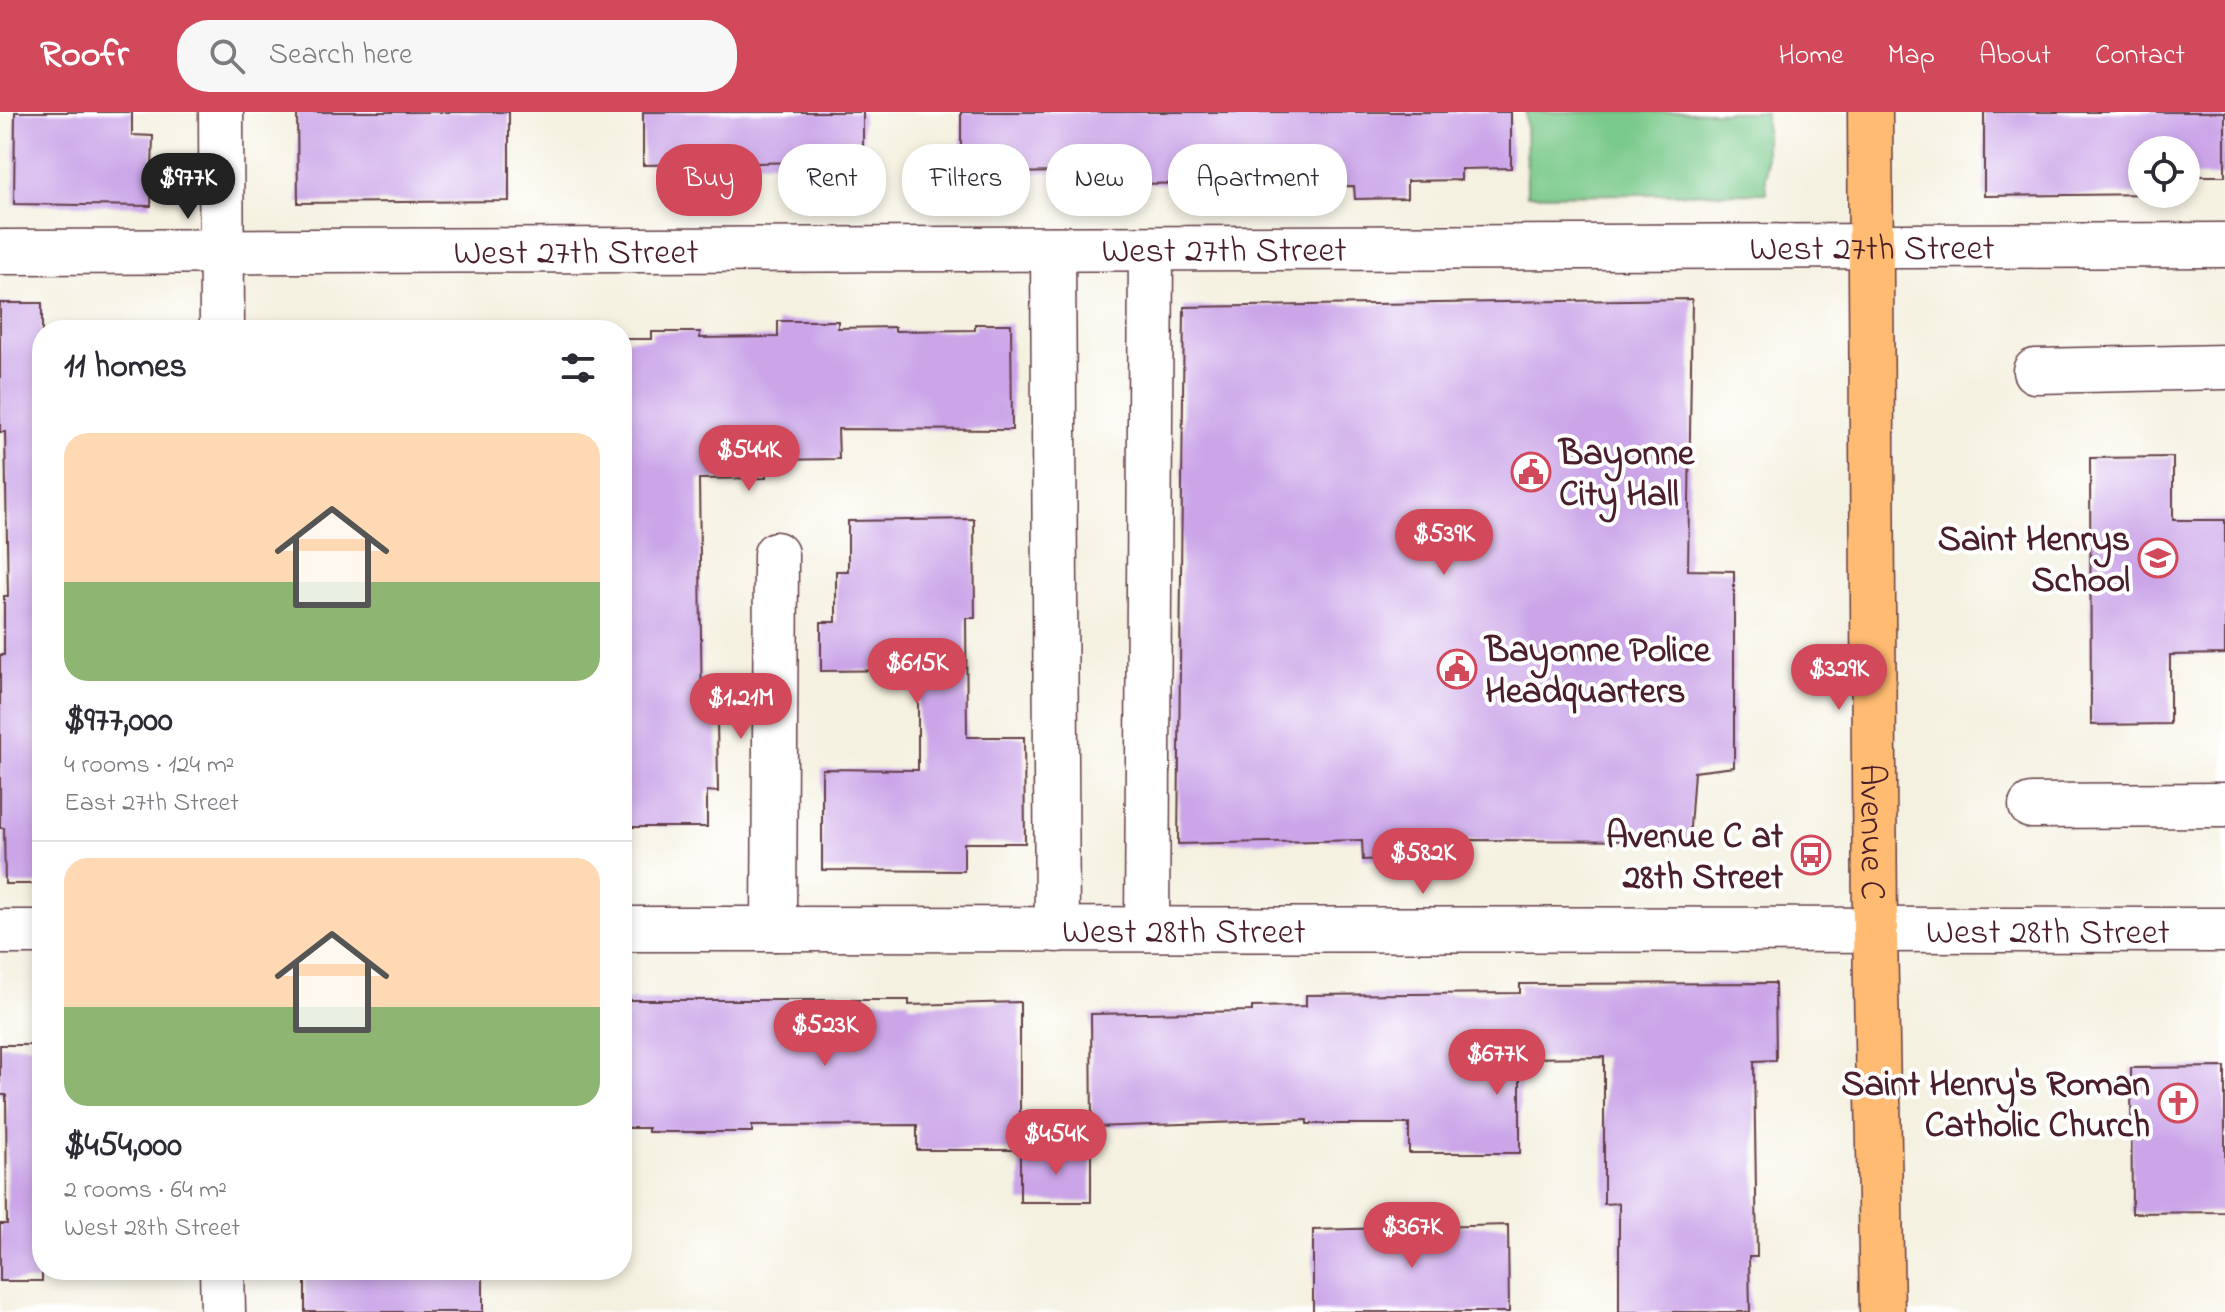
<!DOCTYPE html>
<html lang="en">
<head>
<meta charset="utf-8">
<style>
  body { margin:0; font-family:"Indie Flower",sans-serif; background:#f7f7f7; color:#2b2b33; height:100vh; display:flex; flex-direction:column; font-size:30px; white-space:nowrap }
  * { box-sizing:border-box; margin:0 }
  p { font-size:26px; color:#7c7c81 }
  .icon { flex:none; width:44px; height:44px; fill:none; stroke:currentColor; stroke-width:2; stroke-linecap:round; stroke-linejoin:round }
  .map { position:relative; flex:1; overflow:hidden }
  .drawer { position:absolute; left:32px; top:208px; width:600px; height:960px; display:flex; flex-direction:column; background:#fff; border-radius:32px; box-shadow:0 4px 12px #0003 }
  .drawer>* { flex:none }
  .banner { position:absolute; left:656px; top:32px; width:760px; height:72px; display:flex; gap:16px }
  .controls { position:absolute; left:2128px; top:24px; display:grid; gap:16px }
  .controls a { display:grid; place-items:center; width:72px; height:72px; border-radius:50%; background:#fff; box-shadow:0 4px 12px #0003; font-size:40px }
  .price { position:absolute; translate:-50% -68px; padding:0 18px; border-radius:28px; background:#d1495b; color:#fff; font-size:26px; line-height:52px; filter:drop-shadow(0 2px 4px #0008) }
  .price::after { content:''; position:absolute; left:50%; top:48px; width:24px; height:18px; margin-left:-12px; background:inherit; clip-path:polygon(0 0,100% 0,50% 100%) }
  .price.selected { background:#222; color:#fff }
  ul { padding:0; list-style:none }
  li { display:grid; align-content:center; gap:16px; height:424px; padding:0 32px }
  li+li { border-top:2px solid #e1e1e2 }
  li span { display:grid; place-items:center; height:248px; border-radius:24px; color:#555 }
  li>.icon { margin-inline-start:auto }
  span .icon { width:144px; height:144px; fill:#fffc; stroke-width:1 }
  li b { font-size:34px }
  h2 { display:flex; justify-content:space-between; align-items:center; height:96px; padding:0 32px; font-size:34px }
  .pill { padding:0 28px; border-radius:32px; background:#fff; box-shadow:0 4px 12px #0003; font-size:28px; line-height:72px }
  .pill.selected { background:#d1495b; color:#fff }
  header { display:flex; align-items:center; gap:48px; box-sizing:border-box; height:112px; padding:0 40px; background:#d1495b; color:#fff }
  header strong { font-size:38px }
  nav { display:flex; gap:44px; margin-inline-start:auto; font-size:28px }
  .search { width:560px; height:72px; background:#f7f7f7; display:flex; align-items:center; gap:20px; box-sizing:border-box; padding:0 28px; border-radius:32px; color:#7c7c81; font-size:30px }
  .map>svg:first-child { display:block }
  .green { fill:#79c98a; stroke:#62745a; stroke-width:2 }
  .building { fill:#cba5e8 }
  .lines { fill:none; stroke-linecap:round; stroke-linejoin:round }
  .minor-casing { stroke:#643e46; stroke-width:47 }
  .major-casing { stroke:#643e46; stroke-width:47 }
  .minor { stroke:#fff; stroke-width:44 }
  .major { stroke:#ffbb71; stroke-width:44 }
  .labels { text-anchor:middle; stroke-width:8; stroke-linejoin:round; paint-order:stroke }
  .street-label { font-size:36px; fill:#4a1f2b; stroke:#fff }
  .poi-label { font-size:36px; font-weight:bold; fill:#4a1f2b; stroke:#fff; text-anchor:end }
</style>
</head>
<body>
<header>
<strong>Roofr</strong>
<div class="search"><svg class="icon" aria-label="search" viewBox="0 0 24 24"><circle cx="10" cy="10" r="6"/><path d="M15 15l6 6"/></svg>Search here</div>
<nav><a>Home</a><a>Map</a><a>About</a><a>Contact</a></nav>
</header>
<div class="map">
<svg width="2225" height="1200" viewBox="0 0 2225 1200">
  <rect width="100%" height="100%" fill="#fff"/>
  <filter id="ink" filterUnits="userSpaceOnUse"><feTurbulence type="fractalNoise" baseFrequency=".0125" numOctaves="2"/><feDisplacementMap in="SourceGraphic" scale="16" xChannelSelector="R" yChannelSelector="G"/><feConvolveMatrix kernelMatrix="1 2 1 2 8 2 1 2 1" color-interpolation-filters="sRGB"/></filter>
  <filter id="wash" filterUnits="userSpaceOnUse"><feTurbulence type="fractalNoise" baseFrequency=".006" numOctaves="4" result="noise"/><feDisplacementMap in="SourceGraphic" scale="32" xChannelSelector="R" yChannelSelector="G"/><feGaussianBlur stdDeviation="1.8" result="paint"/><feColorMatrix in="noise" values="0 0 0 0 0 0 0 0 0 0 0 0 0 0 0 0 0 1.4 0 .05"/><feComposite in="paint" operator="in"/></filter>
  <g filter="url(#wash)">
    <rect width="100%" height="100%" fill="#f4f1e0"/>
    <path class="green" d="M1526 0H1766V81L1527 83Z"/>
    <g id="blocks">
      <g class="building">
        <path d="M15 0H132V23L153 24 151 94 14 92Z"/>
        <path d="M297 0H509V89L298 91Z"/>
        <path d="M643 0H863V49L643 53Z"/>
        <path d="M961 0H1511V56L1461 57V68L1407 69V86L1355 87 1354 74 1248 75V71L1112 72V59L961 62Z"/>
        <path d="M1984 0H2225V64H2186V38H2142V82H2160L1984 84Z"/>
        <path d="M1692 187 1688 458 1734 459V655L1694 660 1689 729 1446 728 1444 744 1363 748 1362 728 1178 732 1184 195Z"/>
        <path d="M0 191H42V772H5L4 716H0V543H4V484H8L5 320H0Z"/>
        <path d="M778 209H838V216L895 215V219L975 218V212H1011L1012 318 838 317 839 347 766 348V366L699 367 702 604H717L718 680 707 679V715H622V227H652V220H700V226L778 225Z"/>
        <path d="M2173 345V408H2225V542L2170 543V612L2091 613 2090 346Z"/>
        <path d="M974 407 975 506H966L967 625H1024L1025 731H964V759L822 758V657L918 658V558L821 559V510H836V459H848V409Z"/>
        <path d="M1775 871 1776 948 1754 949 1757 1145H1749L1750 1200H1619V1091L1604 1092V945L1520 946V1041H1409V1012H1307V1008L1092 1015 1091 902 1252 899V895L1306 894V883L1520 881V872Z"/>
        <path d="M622 888H909V893L1020 890V1038H917V1013L752 1014V1020H648V1016H622Z"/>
        <path d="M0 933H42V1169H0V1112H7L6 983H0Z"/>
        <path d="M2225 955V1100L2132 1101 2131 956Z"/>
        <path d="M1091 1040V1090H1020V1041Z"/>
        <path d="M1508 1113 1509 1200H1313V1118Z"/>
        <rect x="305" y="1158" width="178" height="42"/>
      </g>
    </g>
  </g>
  <g filter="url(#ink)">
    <use href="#blocks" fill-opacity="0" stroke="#643e46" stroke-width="2"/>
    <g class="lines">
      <g class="minor-casing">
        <g id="minor">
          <path d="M221 0 222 218"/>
          <path d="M1053 137 1057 818"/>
          <path id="s1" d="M0 140 2225 133"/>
          <path d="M2035 259 2225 255"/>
          <path d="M2031 694 2225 693"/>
          <path id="s2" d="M622 817 2225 818"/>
          <path d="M774 817 776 442"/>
          <path d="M1147 817 1151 138"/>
          <path d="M0 820H42"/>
          <path d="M222 1158 223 1200"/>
        </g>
      </g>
      <g class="major-casing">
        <g id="major">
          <path id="s3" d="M1870 0 1875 819 1882 1200"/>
        </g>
      </g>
      <use href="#minor" class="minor"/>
      <use href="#major" class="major"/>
    </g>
  </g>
  <defs>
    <g id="civic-ring" transform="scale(2)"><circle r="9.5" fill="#fff" stroke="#d1495b" stroke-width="1.5"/><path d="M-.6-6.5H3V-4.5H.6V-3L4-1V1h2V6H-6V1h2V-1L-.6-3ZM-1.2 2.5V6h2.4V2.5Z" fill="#d1495b"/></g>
    <g id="school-ring" transform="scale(2)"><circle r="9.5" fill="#fff" stroke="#d1495b" stroke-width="1.5"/><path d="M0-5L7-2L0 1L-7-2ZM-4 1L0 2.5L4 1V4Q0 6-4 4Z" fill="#d1495b"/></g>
    <g id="bus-ring" transform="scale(2)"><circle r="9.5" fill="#fff" stroke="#d1495b" stroke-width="1.5"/><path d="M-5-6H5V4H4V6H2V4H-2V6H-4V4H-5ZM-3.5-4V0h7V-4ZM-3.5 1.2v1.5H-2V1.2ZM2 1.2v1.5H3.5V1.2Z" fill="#d1495b"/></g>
    <g id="church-ring" transform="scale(2)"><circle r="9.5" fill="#fff" stroke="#d1495b" stroke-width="1.5"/><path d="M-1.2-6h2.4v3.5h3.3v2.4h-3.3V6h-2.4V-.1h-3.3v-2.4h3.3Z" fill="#d1495b"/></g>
  </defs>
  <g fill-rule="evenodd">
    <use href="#civic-ring" x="1531" y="360"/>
    <use href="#school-ring" x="2158" y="446"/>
    <use href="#civic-ring" x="1457" y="557"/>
    <use href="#bus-ring" x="1811" y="743"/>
    <use href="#church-ring" x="2178" y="991"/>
  </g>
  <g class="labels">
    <g class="street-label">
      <text dy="13" stroke="none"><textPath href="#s1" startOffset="1872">West 27th Street</textPath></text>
      <text dy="13" stroke="none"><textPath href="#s1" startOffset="1224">West 27th Street</textPath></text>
      <text dy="13" stroke="none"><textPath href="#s1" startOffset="576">West 27th Street</textPath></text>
      <text dy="13" stroke="none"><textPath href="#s3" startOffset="720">Avenue C</textPath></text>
      <text dy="13" stroke="none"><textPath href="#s2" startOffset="562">West 28th Street</textPath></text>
      <text dy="13" stroke="none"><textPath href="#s2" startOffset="1426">West 28th Street</textPath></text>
    </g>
    <g class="poi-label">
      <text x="1559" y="352" text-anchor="start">Bayonne<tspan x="1559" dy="41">City Hall</tspan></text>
      <text x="2130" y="438">Saint Henrys<tspan x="2130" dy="41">School</tspan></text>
      <text x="1485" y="549" text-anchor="start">Bayonne Police<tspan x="1485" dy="41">Headquarters</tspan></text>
      <text x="1783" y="735">Avenue C at<tspan x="1783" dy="41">28th Street</tspan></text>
      <text x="2150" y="983">Saint Henry's Roman<tspan x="2150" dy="41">Catholic Church</tspan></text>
    </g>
  </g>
</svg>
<div class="controls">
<a><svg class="icon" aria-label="locate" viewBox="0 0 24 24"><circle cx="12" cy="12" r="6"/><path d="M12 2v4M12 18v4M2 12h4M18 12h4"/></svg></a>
</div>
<b class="price selected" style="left:188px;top:109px">$977K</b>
<b class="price" style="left:749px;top:381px">$544K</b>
<b class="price" style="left:1444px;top:465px">$539K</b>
<b class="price" style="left:917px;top:594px">$615K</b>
<b class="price" style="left:1839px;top:600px">$329K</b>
<b class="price" style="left:741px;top:629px">$1.21M</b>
<b class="price" style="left:1423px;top:784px">$582K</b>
<b class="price" style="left:825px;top:956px">$523K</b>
<b class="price" style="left:1497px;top:985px">$677K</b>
<b class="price" style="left:1056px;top:1065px">$454K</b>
<b class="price" style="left:1412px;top:1158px">$367K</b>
<div class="banner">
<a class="pill selected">Buy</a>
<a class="pill">Rent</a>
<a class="pill">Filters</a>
<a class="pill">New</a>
<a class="pill">Apartment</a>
</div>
<section class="drawer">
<h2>11 homes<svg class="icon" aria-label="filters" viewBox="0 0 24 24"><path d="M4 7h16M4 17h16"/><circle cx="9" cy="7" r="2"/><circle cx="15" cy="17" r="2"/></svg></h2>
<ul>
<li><span style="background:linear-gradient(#ffd9b3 60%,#8fb573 0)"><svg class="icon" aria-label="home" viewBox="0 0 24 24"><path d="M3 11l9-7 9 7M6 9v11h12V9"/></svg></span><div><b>$977,000</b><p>4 rooms · 124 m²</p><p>East 27th Street</p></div></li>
<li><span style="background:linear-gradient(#ffd9b3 60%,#8fb573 0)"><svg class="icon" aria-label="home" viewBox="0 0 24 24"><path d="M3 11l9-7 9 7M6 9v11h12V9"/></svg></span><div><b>$454,000</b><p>2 rooms · 64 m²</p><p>West 28th Street</p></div></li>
</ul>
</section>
</div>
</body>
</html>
